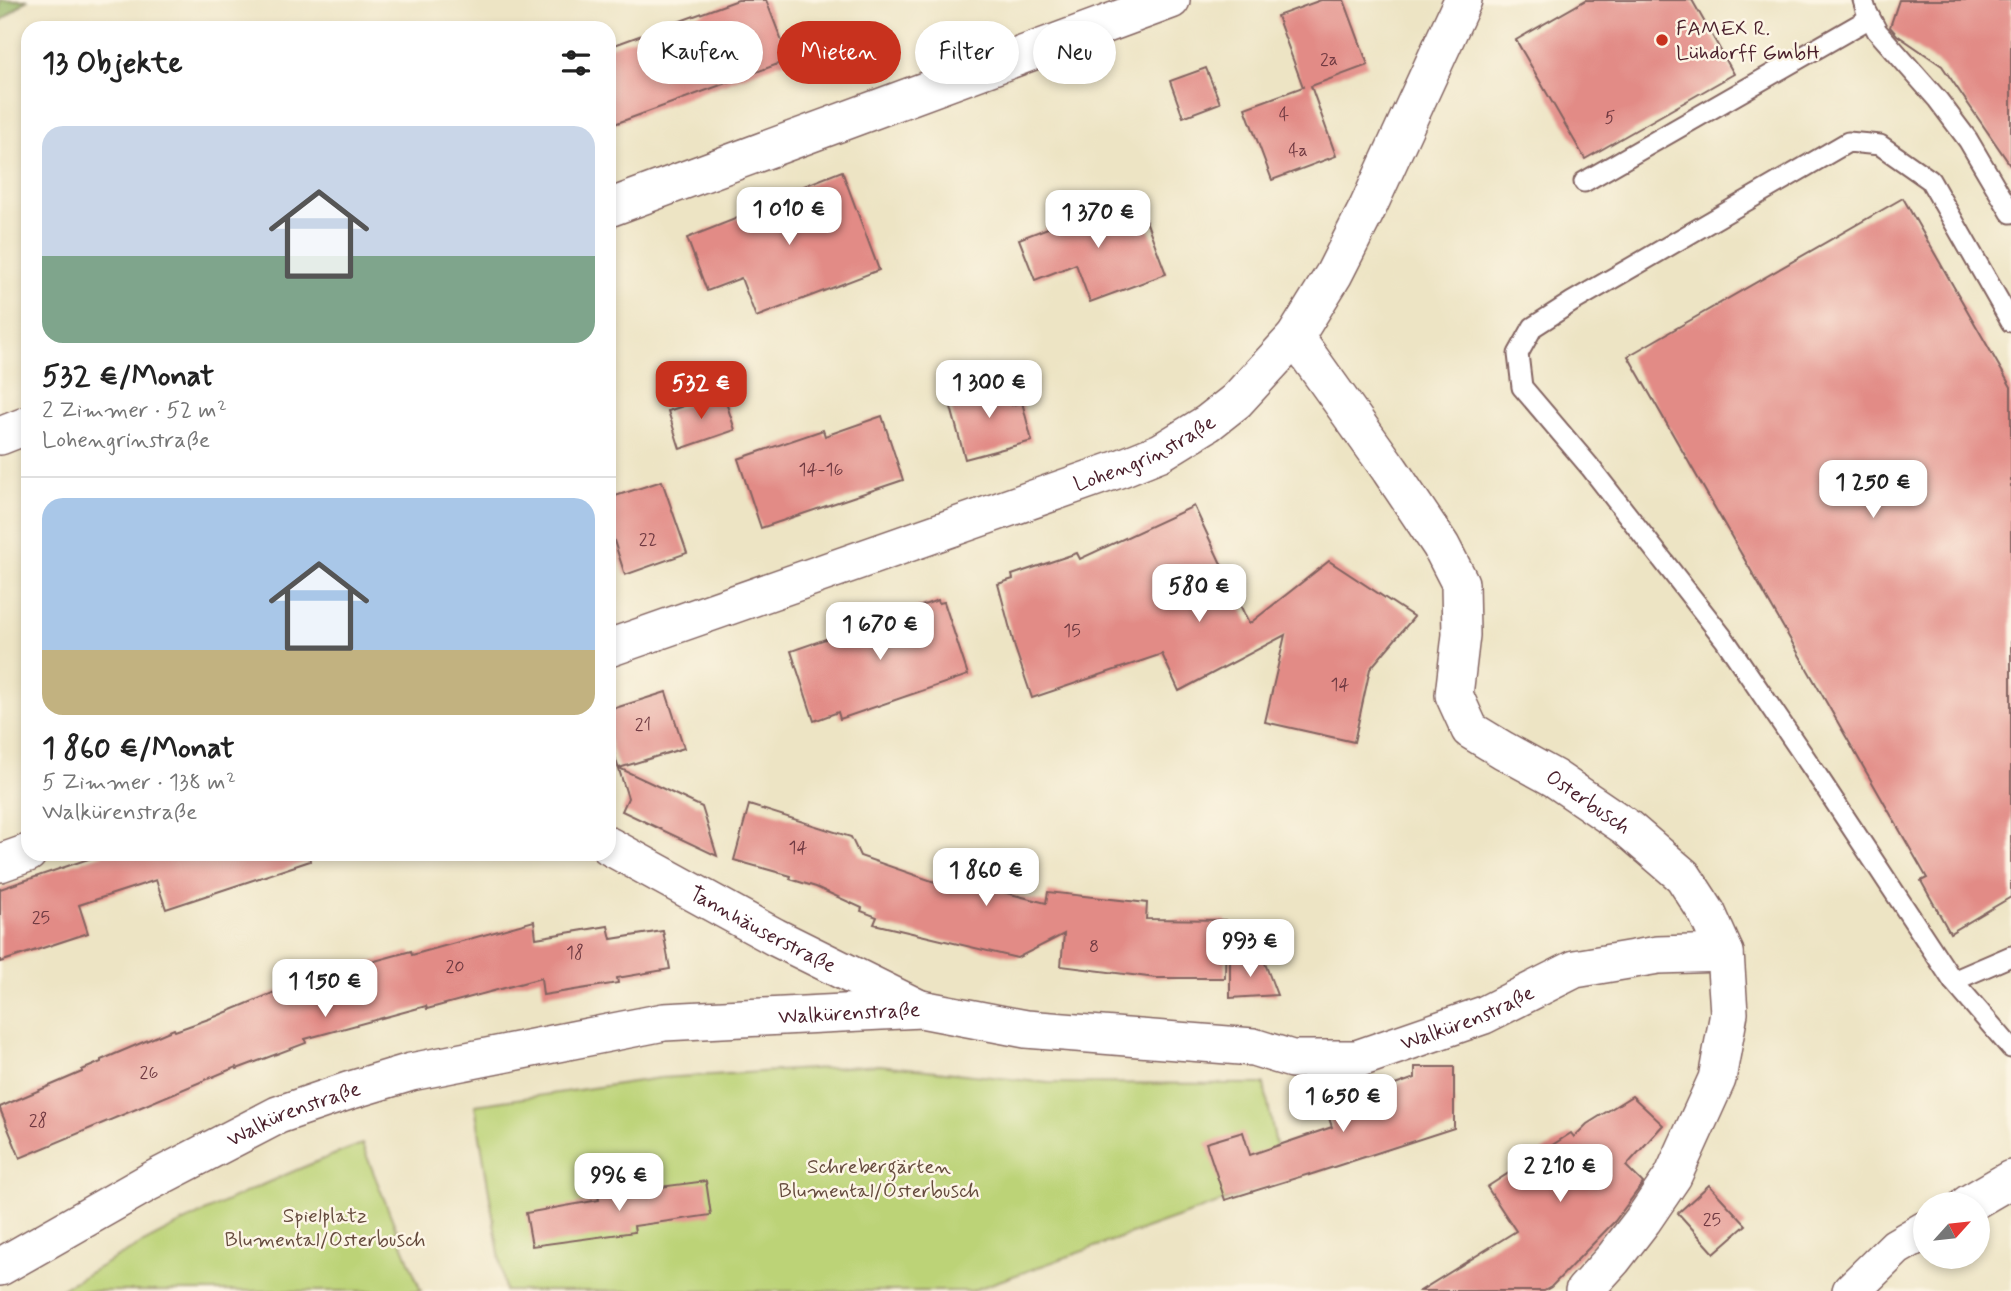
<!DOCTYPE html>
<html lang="de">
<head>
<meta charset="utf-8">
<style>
  body { margin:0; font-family:Mynerve,sans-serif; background:#f2f2f2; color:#222; height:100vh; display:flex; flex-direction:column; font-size:26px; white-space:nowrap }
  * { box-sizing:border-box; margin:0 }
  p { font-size:23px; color:#767676 }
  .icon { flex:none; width:38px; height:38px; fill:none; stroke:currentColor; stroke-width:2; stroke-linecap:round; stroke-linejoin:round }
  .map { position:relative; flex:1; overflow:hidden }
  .details { position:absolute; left:21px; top:21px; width:595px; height:840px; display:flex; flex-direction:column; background:#fff; border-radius:21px; box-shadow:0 4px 10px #0003 }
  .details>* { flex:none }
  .guide { position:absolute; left:637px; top:21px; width:665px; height:63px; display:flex; gap:14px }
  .needle { width:46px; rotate:63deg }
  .controls { position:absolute; left:1913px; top:1192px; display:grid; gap:14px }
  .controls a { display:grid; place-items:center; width:77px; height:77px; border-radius:50%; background:#fff; box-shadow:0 4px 10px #0003; font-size:35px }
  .price { position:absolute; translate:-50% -60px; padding:0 16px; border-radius:14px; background:#fff; color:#222; font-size:23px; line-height:46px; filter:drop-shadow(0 2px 4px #0008) }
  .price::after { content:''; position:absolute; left:50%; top:42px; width:21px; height:16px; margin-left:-10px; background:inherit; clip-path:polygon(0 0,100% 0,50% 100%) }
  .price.selected { background:#c8321e; color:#fff }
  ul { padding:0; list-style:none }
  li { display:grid; align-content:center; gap:14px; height:371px; padding:0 21px }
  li+li { border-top:2px solid #e0e0e0 }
  li span { display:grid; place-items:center; height:217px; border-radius:21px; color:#555 }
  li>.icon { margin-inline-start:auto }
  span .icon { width:126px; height:126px; fill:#fffc; stroke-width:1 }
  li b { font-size:30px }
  h2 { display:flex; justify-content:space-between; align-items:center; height:84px; padding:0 21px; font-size:30px }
  .chip { padding:0 24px; border-radius:32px; background:#fff; box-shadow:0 4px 10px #0003; font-size:24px; line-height:63px }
  .chip.selected { background:#c8321e; color:#fff }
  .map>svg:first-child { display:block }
  .green { fill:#bcd377; stroke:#837951; stroke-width:2 }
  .forest { fill:#95b568; stroke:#706a4a; stroke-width:2 }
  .building { fill:#e28b86 }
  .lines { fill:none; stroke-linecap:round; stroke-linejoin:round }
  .lane-casing { stroke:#836461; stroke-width:23 }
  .street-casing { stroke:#836461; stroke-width:40 }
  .lane { stroke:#fff; stroke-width:19 }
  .street { stroke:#fff; stroke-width:37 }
  .poi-dot { fill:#c8321e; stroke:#fcf5e5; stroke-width:2.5 }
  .labels { text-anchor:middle; stroke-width:5; stroke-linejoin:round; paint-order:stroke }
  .number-label { font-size:18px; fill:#703a42 }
  .poi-label { font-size:21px; fill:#4a1f2b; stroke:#fcf5e5; text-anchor:start }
  .street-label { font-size:21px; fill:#4a1f2b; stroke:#fcf5e5 }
  .park-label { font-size:21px; fill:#664c3e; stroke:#fcf5e5 }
</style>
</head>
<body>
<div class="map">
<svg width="2011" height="1291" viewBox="0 0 2011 1291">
  <rect width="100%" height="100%" fill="#fcf5e5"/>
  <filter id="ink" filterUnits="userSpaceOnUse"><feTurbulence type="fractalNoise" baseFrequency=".0143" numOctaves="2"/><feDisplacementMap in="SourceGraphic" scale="14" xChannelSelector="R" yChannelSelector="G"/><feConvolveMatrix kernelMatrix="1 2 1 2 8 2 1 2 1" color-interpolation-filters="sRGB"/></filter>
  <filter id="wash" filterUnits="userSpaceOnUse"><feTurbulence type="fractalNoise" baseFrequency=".00686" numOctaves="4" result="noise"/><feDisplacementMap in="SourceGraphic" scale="28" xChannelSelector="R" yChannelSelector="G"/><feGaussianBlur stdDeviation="1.57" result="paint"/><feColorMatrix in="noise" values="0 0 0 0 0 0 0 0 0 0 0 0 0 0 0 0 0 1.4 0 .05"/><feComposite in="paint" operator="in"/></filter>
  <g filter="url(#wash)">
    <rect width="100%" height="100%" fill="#ede4c4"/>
    <g class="green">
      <path d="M879 1065 1048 1083 1264 1084 1283 1180 971 1291H505L475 1105 660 1078Z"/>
      <path d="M362 1144 421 1291H58C156 1233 255 1184 362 1144Z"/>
    </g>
    <path class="forest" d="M0 0H27L0 22Z"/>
    <g id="blocks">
      <g class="building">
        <path d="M738 0H766L789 60 609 126V47Z"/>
        <path d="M1321 0H1344L1368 65 1311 86 1336 156 1272 180 1245 108 1303 87 1277 16Z"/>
        <path d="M1586 0H1692L1734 74 1585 159 1516 40Z"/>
        <path d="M1899 0H2011V166L1942 66 1897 35 1890 27Z"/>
        <path d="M1206 68 1220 103 1183 117 1170 81Z"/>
        <path d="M842 171 879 270 756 317 741 278 707 291 687 238 783 200 781 195Z"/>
        <path d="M1903 198 2011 387V897L1950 933 1921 881 1927 878 1628 356Z"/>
        <path d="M1121 200 1127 215 1142 210 1166 274 1090 302 1076 264 1035 280 1019 239Z"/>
        <path d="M1005 381 1012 405 1022 402 1032 441 965 459 948 396Z"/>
        <path d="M723 393 735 430 680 449 668 411Z"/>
        <path d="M882 416 903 480 761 528 738 459 823 430 825 436Z"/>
        <path d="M662 481 687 553 625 575 609 525V498Z"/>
        <path d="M1194 506 1249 624 1329 561 1414 617 1370 669 1354 742 1265 722 1285 635 1179 691 1162 654 1032 698 1015 648 998 584 1013 579 1012 575 1077 553 1080 559Z"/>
        <path d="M938 600 939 603 944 602 968 675 840 719 838 712 814 721 791 651Z"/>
        <path d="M666 692 684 748 619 768 702 807 717 856 622 811 628 798 609 738V710Z"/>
        <path d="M749 805 851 837 860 856 949 887 951 879 1046 903 1048 892 1147 903 1146 919 1226 920 1225 978H1156L1061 966 1064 934 1017 958 874 924 877 917 861 911 862 908 816 887 790 879 791 876 734 860Z"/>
        <path d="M103 854H309L310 861 166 909 156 880 79 905 88 933 0 962V889Z"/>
        <path d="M534 921 536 938 608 926 611 939 663 931 670 969 617 978 618 983 543 995 541 978 427 1009 426 1006 305 1039 306 1043 237 1069 236 1067 20 1158 0 1109V1107L82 1072V1070L101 1062V1060L174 1029 175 1031 217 1016 302 981 411 951 412 955Z"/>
        <path d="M1263 958 1277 995 1230 998V959Z"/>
        <path d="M1415 1067H1454V1128L1309 1175V1174L1225 1200 1206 1143 1243 1132 1250 1155 1332 1127 1326 1109 1415 1078Z"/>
        <path d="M1632 1096 1663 1125 1626 1166 1643 1183 1615 1221 1551 1287 1544 1291H1420L1516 1231 1487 1187 1571 1133 1574 1137 1587 1124Z"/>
        <path d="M706 1181 711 1215 634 1226 635 1232 532 1246 526 1213 599 1200 598 1195Z"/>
        <path d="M1709 1185 1746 1225 1714 1253 1678 1213Z"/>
      </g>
    </g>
  </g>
  <g filter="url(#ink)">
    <use href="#blocks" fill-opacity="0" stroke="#836461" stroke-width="2"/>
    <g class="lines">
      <g class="lane-casing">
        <g id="lane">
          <path d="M1863 0 1866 10 1877 31 1938 100 1968 140 2011 213"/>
          <path d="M1584 182 1870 18"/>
          <path d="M2011 322 1930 180 1880 145 1848 142 1572 302 1533 327 1518 354 1522 387 1590 467 1725 640 1821 781 1953 981 2011 1048"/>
          <path d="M1953 981 2011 956"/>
        </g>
      </g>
      <g class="street-casing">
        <g id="street">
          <path d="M609 208 1171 0"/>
          <path id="s1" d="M1295 337 1390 470 1441 546 1460 583 1461 635 1454 695 1470 730 1503 750 1554 778 1626 827 1683 876 1707 913 1725 953 1729 1013 1717 1079 1673 1176 1643 1220 1613 1259 1584 1291"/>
          <path d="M0 436 28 425"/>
          <path id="s2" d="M609 648 1119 469 1161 452 1208 423 1236 401 1295 337 1334 274 1368 207 1463 0"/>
          <path id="s3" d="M609 846 775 937 916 1007"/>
          <path d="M0 863 28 853"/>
          <path d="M1968 1204 2011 1179"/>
          <path id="s4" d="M0 1267 149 1182 278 1115 348 1091 411 1072 664 1022 921 1009 1026 1029 1253 1047 1292 1059H1357L1484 1015 1575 969 1658 955 1725 953"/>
          <path d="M1851 1291 1896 1247 1925 1230"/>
        </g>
      </g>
      <use href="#lane" class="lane"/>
      <use href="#street" class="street"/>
    </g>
  </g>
  <circle class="poi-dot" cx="1662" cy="40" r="7"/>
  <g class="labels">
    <g class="number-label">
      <text x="1329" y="65">2a</text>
      <text x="1284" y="120">4</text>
      <text x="1610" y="123">5</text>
      <text x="1298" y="156">4a</text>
      <text x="821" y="475">14-16</text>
      <text x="648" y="545">22</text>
      <text x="1072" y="636">15</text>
      <text x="1340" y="690">14</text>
      <text x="643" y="730">21</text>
      <text x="798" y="853">14</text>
      <text x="41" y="923">25</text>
      <text x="1094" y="952">8</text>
      <text x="575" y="958">18</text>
      <text x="455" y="972">20</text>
      <text x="149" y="1078">26</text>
      <text x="38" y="1126">28</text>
      <text x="1712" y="1225">25</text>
    </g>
    <g class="poi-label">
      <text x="1676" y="35">FAMEX R.<tspan x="1676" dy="24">Lühdorff GmbH</tspan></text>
    </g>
    <g class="street-label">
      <text dy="7" stroke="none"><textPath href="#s2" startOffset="570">Lohengrinstraße</textPath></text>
      <text dy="7" stroke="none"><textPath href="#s1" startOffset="586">Osterbusch</textPath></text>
      <text dy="7" stroke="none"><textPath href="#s3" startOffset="175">Tannhäuserstraße</textPath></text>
      <text dy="7" stroke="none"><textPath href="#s4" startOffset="900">Walkürenstraße</textPath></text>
      <text dy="7" stroke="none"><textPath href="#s4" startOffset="1530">Walkürenstraße</textPath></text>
      <text dy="7" stroke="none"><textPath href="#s4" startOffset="332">Walkürenstraße</textPath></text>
    </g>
    <g class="park-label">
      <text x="879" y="1173">Schrebergärten<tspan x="879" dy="24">Blumental/Osterbusch</tspan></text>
      <text x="325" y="1222">Spielplatz<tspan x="325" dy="24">Blumental/Osterbusch</tspan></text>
    </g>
  </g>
</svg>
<div class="controls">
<a><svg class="needle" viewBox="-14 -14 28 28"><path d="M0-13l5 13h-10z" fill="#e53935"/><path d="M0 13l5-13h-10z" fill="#767676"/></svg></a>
</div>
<b class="price" style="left:789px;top:247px">1 010 €</b>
<b class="price" style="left:1098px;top:250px">1 370 €</b>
<b class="price" style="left:989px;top:420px">1 300 €</b>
<b class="price selected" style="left:701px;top:421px">532 €</b>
<b class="price" style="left:1873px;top:520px">1 250 €</b>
<b class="price" style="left:1199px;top:624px">580 €</b>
<b class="price" style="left:880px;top:662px">1 670 €</b>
<b class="price" style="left:986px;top:908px">1 860 €</b>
<b class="price" style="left:1250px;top:979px">993 €</b>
<b class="price" style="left:325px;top:1019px">1 150 €</b>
<b class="price" style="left:1343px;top:1134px">1 650 €</b>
<b class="price" style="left:1560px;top:1204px">2 210 €</b>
<b class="price" style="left:619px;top:1213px">996 €</b>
<div class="guide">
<a class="chip">Kaufen</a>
<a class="chip selected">Mieten</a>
<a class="chip">Filter</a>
<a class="chip">Neu</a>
</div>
<section class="details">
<h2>13 Objekte<svg class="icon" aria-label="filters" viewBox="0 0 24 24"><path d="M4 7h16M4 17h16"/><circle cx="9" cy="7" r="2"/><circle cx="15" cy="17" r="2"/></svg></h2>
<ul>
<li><span style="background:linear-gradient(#c9d6e8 60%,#7fa58c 0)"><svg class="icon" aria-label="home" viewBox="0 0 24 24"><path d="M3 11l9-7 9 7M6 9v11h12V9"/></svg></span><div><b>532 €/Monat</b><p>2 Zimmer · 52 m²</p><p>Lohengrinstraße</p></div></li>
<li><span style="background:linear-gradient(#a9c7e8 70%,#c2b280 0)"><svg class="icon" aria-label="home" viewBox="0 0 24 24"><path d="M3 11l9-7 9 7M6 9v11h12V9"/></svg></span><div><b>1 860 €/Monat</b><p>5 Zimmer · 138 m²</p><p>Walkürenstraße</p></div></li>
</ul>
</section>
</div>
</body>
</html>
